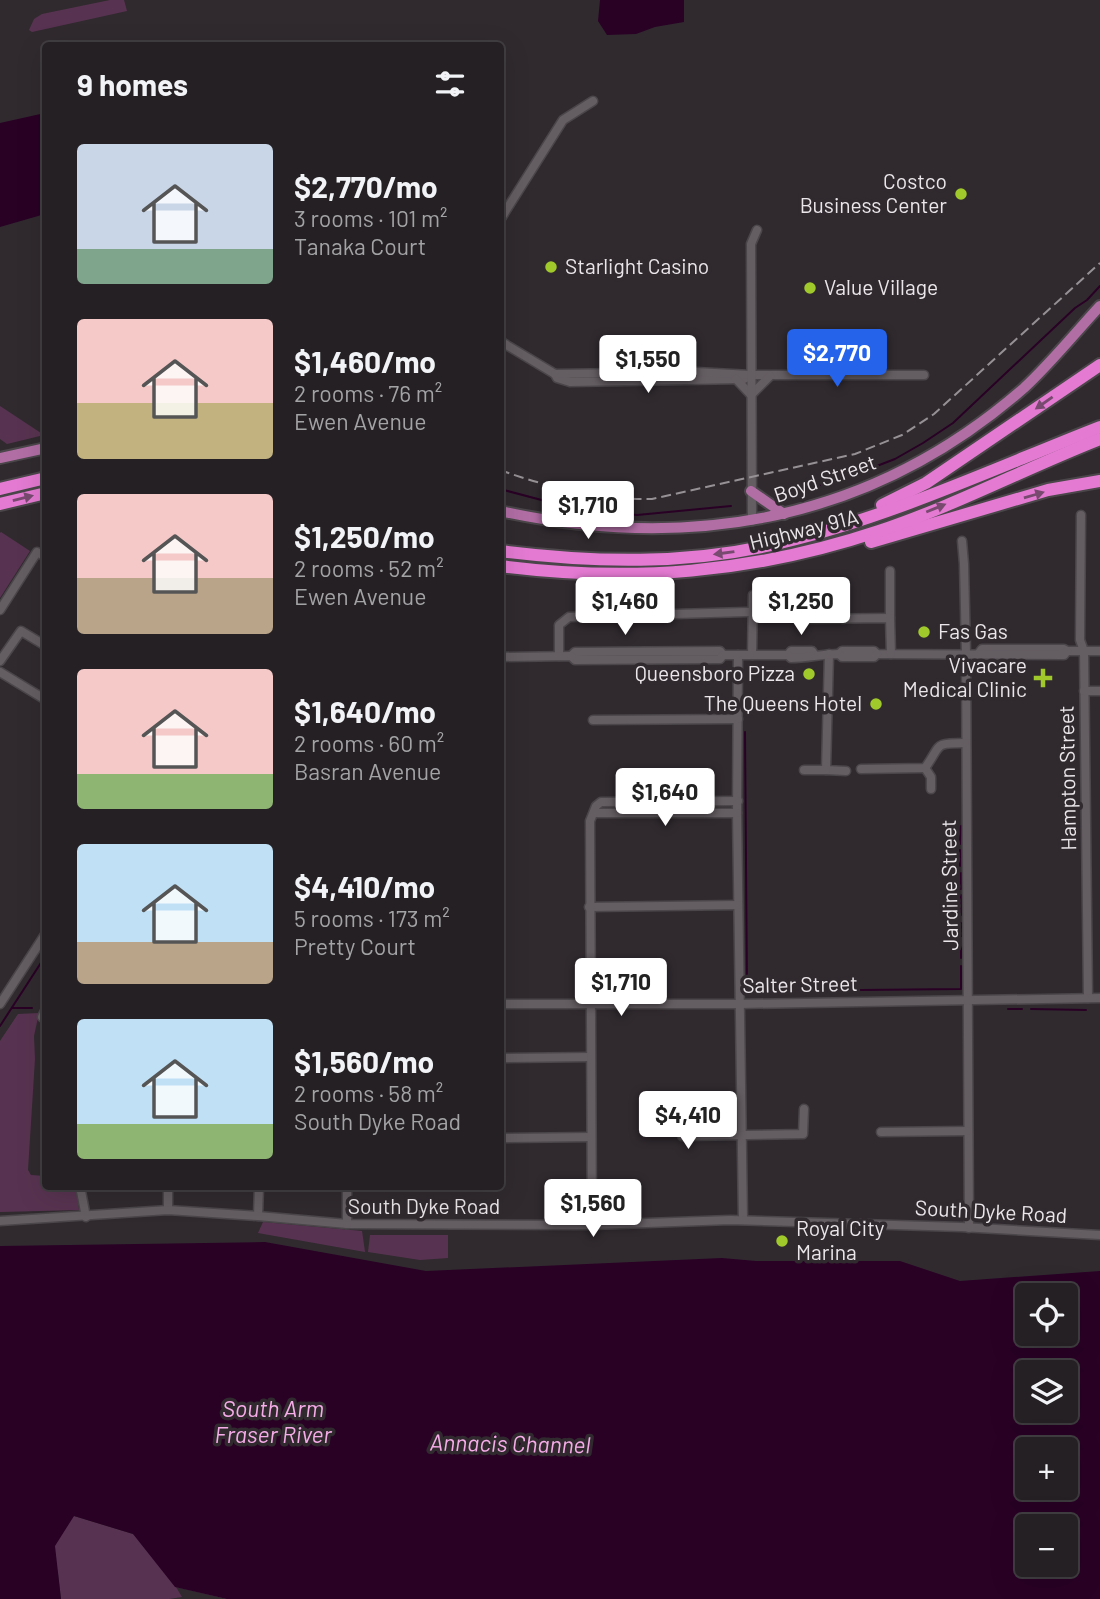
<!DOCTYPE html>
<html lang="en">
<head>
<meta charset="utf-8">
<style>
  body { margin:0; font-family:Barlow,sans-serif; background:#2c282b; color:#f1f3f6; height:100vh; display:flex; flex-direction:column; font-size:26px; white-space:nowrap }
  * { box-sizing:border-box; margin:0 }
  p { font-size:23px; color:#a3a3a6 }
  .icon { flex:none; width:38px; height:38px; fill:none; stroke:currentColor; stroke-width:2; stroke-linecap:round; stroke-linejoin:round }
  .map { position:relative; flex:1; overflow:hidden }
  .drawer { position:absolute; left:42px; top:42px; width:462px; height:1148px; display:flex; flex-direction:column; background:#242023; border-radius:7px; box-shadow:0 7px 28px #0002,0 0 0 2px #413e41 }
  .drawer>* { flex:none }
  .buttons { position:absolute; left:1015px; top:1283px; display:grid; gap:14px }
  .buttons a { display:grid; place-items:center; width:63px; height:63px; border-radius:7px; background:#242023; box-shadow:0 7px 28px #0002,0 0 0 2px #413e41; font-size:35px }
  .price { position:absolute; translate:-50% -60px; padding:0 16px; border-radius:7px; background:#fff; color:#222; font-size:23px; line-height:46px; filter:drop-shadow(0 2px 4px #0008) }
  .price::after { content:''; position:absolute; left:50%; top:42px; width:21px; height:16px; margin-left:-10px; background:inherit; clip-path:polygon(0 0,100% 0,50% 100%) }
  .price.current { background:#2563eb; color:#fff }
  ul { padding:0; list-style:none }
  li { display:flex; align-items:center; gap:21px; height:175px; padding:0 35px }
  li span { display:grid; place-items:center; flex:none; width:196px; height:140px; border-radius:7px; color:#555 }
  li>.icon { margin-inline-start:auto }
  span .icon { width:84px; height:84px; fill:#fffc; stroke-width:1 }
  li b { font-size:30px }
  h2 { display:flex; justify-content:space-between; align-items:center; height:84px; padding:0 35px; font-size:30px }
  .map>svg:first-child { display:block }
  .green { fill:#583351 }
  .water { fill:#290125; fill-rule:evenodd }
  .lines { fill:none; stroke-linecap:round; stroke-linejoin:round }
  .stream { stroke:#290125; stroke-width:2 }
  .minor-casing { stroke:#4a4649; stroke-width:11 }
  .major-casing { stroke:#4a4649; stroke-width:14 }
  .highway-casing { stroke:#4a4649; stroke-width:16 }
  .minor { stroke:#645d62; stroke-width:8 }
  .major { stroke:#b16ea5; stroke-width:10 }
  .highway { stroke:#e47ad2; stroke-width:12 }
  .rail { stroke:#969195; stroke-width:2; stroke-dasharray:10 5; stroke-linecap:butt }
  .oneway { fill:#784a70 }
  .poi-dot { fill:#a0c92b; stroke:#302a2f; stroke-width:2.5 }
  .labels { text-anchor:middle; stroke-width:7; stroke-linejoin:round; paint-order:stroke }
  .poi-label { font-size:21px; fill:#eae6e9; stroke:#302a2f; text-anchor:end }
  .street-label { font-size:21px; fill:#eae6e9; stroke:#302a2f }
  .water-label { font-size:23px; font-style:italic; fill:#f6ace8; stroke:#302a2f }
</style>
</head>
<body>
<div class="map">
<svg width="1100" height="1599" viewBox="0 0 1100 1599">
  <rect width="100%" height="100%" fill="#302a2f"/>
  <g class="green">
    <path d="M110 0H124L127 11 32 32 29 30 34 19 42 14Z"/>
    <path d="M0 406 44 435 7 444 0 439Z"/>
    <path d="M1 532 30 551 0 598V533Z"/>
    <path d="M39 1013 34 1036 35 1059 28 1170 31 1175 45 1176 46 1186 76 1187 79 1210 0 1212V1041L18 1014Z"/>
    <path d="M263 1222 362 1231 365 1252 258 1233Z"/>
    <path d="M370 1235H448V1258L420 1260 368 1252Z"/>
    <path d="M74 1516 133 1534 227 1599 176 1587 182 1597 169 1599H61L58 1573 47 1534Z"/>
  </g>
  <g class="water">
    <path d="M600 0H684V22L655 27 636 34 607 35 598 21Z"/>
    <path d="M45 113V214L0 227V123Z"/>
    <path d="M265 1242 426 1271 722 1258 756 1261H900L960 1281 1100 1271V1599H227L175 1587 133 1534 74 1516 55 1546 61 1599H0V1246ZM1027 1295H1066V1334H1027ZM1066 1372V1410H1027V1372ZM1027 1449H1066V1488H1027ZM1027 1526H1066V1564H1027Z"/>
  </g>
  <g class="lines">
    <g class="stream">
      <path d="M500 489 568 507 637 515 731 506"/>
      <path d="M782 495 843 479 895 459 923 443 953 423 1075 308 1087 300 1100 286"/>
      <path d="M745 732 747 989 792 988"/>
      <path d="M960 844 961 826"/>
      <path d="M960 850V866"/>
      <path d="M961 889V873"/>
      <path d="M961 915V895"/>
      <path d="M961 936V923"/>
      <path d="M961 958V947"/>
      <path d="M860 990 961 989V966"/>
      <path d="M12 1008H32"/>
      <path d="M1008 1009H1022"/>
      <path d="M1031 1009 1086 1010"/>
      <path d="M0 1026 46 955"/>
    </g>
    <g class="minor-casing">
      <g id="minor">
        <path d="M500 220 563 120 593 101"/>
        <path d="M500 341 555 374 557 378 570 382 744 379 751 375"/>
        <path d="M555 374 696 372 751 375H924"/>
        <path d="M736 379 751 395 770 376"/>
        <path d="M1081 515 1080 640 1084 651 1088 998"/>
        <path d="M752 521 751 244 757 230"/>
        <path d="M962 541 964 564 966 653 969 1228"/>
        <path d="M890 571V618"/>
        <path d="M843 583V619"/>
        <path d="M0 610 37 552 46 557"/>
        <path d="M786 612V593"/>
        <path d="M979 653 982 649H1064L1067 651H1100"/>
        <path d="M829 654 826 770 846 771"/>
        <path d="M839 654 842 651H874L877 654 1064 655 1067 651"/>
        <path d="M738 655 737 813 743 1220"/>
        <path d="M752 655 753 595"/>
        <path d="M788 655 791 651H812L814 654"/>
        <path d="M559 656V625L569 617 783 611 799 619 890 618 891 654"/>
        <path d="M571 656 575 652 720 651 723 655"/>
        <path d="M500 657 571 656 575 660 720 659 723 655H788L791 658C808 658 821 654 839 654L842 657H874L877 654"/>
        <path d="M0 661 21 631 46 646"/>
        <path d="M0 672 46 700"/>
        <path d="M1084 691H1100"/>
        <path d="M593 720 738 719"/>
        <path d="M925 768 931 777V789"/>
        <path d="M861 769 925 768C942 745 932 743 965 743"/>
        <path d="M804 770H826"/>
        <path d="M594 813H737"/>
        <path d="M589 907 738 905"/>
        <path d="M0 1004 46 933"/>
        <path d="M500 1004H740L1100 998"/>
        <path d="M46 1009 42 1017 46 1020"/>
        <path d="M500 1058 590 1057"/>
        <path d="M681 1110 682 1136 803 1134 804 1109"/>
        <path d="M881 1132 967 1131"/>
        <path d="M500 1138 591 1137"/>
        <path d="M80 1186 86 1217"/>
        <path d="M168 1210V1186"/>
        <path d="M258 1216 259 1186"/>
        <path d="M0 1221 168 1210 258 1216 347 1224 592 1225 730 1220 961 1227 1100 1235"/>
        <path d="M347 1224V1186"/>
        <path d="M592 1225 590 821 596 806 601 802 738 801"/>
      </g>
    </g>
    <g class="major-casing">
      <g id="major">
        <path d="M0 458 46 448"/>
        <path d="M751 491 784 514"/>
        <path d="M500 511C693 553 873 520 1024 388 1051 363 1075 333 1100 306"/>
      </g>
    </g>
    <g class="highway-casing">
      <g id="highway">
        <path d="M0 489 46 478"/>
        <path d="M0 504 46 493"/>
        <path d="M882 505 926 483 1100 365"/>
        <path d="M871 542 1048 490 1100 481"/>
        <path d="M500 551C594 563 688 565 780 543 891 517 995 468 1100 427"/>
        <path d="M500 566C631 583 753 573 879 531 954 506 1026 468 1100 439"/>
      </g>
    </g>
    <use href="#minor" class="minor"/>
    <use href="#major" class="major"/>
    <use href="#highway" class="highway"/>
    <path class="rail" d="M500 470C547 487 602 500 652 499L855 454 902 435 934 414 1100 263"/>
  </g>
  <defs><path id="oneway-solid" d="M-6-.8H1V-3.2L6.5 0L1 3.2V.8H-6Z" transform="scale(1.75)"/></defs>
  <g class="oneway">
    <use href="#oneway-solid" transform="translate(1044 403) rotate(145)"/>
    <use href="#oneway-solid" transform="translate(1034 495) rotate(-16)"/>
    <use href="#oneway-solid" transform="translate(23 498) rotate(-14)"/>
    <use href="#oneway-solid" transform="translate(936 508) rotate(-22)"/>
    <use href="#oneway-solid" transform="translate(724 553) rotate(172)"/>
  </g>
  <g class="poi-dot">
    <circle cx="961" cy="194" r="7"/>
    <circle cx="551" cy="267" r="7"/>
    <circle cx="810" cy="288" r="7"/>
    <circle cx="924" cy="632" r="7"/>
    <circle cx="809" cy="674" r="7"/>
    <path d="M1039.5 667.5h7v7h7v7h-7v7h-7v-7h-7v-7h7z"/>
    <circle cx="876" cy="704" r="7"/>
    <circle cx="782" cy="1241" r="7"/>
  </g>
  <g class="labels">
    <g class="poi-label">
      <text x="947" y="189">Costco<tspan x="947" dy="24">Business Center</tspan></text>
      <text x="565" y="274" text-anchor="start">Starlight Casino</text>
      <text x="824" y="295" text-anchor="start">Value Village</text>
      <text x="938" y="639" text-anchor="start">Fas Gas</text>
      <text x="1027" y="673">Vivacare<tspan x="1027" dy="24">Medical Clinic</tspan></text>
      <text x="795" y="681">Queensboro Pizza</text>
      <text x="862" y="711">The Queens Hotel</text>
      <text x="796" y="1236" text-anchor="start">Royal City<tspan x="796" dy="24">Marina</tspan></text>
    </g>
    <g class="street-label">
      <text transform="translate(825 479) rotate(-19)" y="7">Boyd Street</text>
      <text transform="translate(804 530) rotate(-14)" y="7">Highway 91A</text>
      <text transform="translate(1068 778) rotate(-91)" y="7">Hampton Street</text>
      <text transform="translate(950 885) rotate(-91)" y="7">Jardine Street</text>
      <text transform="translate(800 985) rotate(-1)" y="7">Salter Street</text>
      <text x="424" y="1214">South Dyke Road</text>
      <text transform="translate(991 1212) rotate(3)" y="7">South Dyke Road</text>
    </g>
    <g class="water-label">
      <text x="273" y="1417">South Arm<tspan x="273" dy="26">Fraser River</tspan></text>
      <text transform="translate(510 1444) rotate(1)" y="8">Annacis Channel</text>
    </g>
  </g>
</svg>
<div class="buttons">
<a><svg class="icon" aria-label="locate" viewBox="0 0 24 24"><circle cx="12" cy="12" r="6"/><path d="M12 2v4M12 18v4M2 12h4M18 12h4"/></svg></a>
<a><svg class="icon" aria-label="layers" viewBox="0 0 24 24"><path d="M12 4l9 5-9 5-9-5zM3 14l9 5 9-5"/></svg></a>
<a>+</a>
<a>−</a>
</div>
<b class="price current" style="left:837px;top:389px">$2,770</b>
<b class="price" style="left:648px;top:395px">$1,550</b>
<b class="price" style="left:588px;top:541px">$1,710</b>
<b class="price" style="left:625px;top:637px">$1,460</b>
<b class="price" style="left:801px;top:637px">$1,250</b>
<b class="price" style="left:665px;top:828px">$1,640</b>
<b class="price" style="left:621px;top:1018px">$1,710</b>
<b class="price" style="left:688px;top:1151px">$4,410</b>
<b class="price" style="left:593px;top:1239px">$1,560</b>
<section class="drawer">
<h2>9 homes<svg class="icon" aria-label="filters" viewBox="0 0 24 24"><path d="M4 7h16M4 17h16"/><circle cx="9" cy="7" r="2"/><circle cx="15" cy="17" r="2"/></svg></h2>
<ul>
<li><span style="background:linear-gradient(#c9d6e8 75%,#7fa58c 0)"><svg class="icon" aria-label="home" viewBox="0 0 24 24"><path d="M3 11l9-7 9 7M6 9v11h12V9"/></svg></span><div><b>$2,770/mo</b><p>3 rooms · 101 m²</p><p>Tanaka Court</p></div></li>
<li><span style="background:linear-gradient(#f6c9c9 60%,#c2b280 0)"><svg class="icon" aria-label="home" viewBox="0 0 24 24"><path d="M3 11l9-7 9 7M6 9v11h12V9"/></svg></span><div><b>$1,460/mo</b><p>2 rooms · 76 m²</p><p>Ewen Avenue</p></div></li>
<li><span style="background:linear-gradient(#f6c9c9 60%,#b9a48a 0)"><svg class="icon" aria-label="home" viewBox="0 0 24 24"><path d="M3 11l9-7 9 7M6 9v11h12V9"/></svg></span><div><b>$1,250/mo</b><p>2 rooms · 52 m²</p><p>Ewen Avenue</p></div></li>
<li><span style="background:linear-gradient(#f6c9c9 75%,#8fb573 0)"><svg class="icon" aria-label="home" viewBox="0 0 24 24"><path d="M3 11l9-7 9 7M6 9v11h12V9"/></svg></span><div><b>$1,640/mo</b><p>2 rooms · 60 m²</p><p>Basran Avenue</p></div></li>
<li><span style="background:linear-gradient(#bfe0f5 70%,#b9a48a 0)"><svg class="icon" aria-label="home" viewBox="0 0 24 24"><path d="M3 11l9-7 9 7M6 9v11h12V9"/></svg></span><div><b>$4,410/mo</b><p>5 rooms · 173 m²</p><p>Pretty Court</p></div></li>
<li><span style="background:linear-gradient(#bfe0f5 75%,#8fb573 0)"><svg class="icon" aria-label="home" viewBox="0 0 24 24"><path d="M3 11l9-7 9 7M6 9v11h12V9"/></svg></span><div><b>$1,560/mo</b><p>2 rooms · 58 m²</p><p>South Dyke Road</p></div></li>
</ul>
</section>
</div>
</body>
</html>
